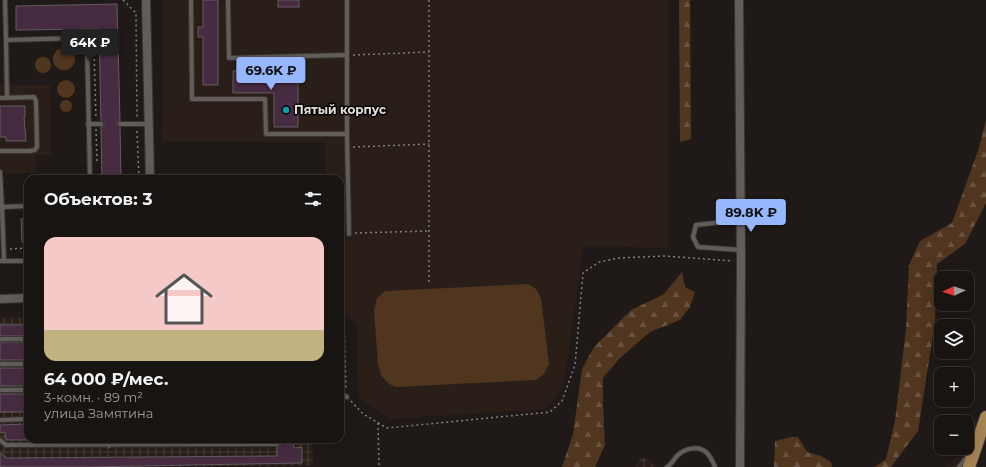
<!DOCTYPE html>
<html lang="ru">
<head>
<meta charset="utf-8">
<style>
  body { margin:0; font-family:Montserrat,sans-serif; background:#201d1a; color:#f1f3f6; height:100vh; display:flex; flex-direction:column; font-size:15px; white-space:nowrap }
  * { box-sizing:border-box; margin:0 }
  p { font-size:13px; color:#9e9e9f }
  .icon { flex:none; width:22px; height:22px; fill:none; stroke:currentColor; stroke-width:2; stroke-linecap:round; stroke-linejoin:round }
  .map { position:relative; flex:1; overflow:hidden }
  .details { position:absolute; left:24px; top:175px; width:320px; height:268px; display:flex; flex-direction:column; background:#171411; border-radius:12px; box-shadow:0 4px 16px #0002,0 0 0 1px #363331 }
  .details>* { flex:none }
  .needle { width:26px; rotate:267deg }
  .tools { position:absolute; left:934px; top:271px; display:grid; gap:8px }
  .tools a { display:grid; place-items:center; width:40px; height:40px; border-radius:8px; background:#171411; box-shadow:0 4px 16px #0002,0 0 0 1px #363331; font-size:20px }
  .price { position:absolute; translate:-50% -34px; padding:0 9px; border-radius:4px; background:#96b6fd; color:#111; font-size:13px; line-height:26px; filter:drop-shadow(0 1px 2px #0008) }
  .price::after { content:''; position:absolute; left:50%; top:24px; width:12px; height:9px; margin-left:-6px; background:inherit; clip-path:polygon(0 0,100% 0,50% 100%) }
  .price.on { background:#222; color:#fff }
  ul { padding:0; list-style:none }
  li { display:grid; align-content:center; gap:8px; height:212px; padding:0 20px }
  li span { display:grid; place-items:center; height:124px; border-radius:12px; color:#555 }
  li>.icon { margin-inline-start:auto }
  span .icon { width:72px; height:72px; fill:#fffc; stroke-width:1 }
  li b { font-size:17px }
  h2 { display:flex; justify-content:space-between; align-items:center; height:48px; padding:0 20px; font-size:17px }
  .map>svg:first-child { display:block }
  .built { fill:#291f18 }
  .industrial { fill:url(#industrial-grid) }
  .green { fill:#50351f }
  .forest { fill:url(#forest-firs) }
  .building { fill:#472c41; stroke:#625c61 }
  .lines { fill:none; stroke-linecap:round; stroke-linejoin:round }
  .lane-casing { stroke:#393533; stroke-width:6 }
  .street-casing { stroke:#393533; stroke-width:10 }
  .primary-casing { stroke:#393533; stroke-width:14 }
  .path { stroke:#837f7c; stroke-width:1.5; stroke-dasharray:2 3; stroke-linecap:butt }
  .lane { stroke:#635d59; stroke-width:4 }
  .street { stroke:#635d59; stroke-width:8 }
  .primary { stroke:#a68554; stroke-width:12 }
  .culture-dot { fill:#0f9aa8; stroke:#070605; stroke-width:1.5 }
  .labels { text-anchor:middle; stroke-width:3; stroke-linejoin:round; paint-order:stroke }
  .poi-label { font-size:12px; font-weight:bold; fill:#e1dedb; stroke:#070605; text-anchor:start }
</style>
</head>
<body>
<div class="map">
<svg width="986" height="467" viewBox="0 0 986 467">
  <defs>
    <pattern id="industrial-grid" width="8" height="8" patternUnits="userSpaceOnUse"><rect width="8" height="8" fill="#291f18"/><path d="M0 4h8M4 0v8" fill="none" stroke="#483f39"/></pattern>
    <pattern id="forest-firs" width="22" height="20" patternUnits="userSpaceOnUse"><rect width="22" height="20" fill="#50351f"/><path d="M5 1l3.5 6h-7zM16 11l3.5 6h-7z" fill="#69523f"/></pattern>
  </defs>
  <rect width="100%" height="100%" fill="#1f1a17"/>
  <g class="built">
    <path d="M163 0H668V248L583 246 564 385 546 409 390 419 359 398 356 323 340 311V179H325V142L162 141Z"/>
    <path d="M0 85H50L51 155H36V173H0Z"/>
    <path d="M968 449 962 467H944Z"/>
  </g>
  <g class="industrial">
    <path d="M28 317V439H312L313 466 0 467V318Z"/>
    <path d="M641 457H642L657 467H636Z"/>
  </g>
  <g class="green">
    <circle cx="64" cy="59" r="11"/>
    <circle cx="43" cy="65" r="8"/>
    <circle cx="66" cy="89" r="9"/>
    <circle cx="66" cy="106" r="6"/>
    <path d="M528 284 536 289 541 298 549 364 544 374 536 380 396 387 389 384 381 375 378 364 374 310 377 298 385 291Z"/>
  </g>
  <g class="forest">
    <path d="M679 0H690L691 139 680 142Z"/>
    <path d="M986 120V203L965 244 937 264 935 322 918 431 891 467H875L886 459 895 421 906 329 909 265 920 241 952 223 979 148Z"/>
    <path d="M682 272 685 287 695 292 690 307 680 320 650 332 619 359 603 378V403L605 445 595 467H562L573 434 582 369 594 347 631 310 664 294Z"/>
    <path d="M791 437H798L807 452 821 456 831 462 832 467H774L775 441Z"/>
  </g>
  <g class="building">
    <path d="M203 0H218V85H203V37H198V27H203Z"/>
    <rect x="278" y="0" width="21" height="7"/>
    <path d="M117 4 120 121 117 122V124L120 127 121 179H102L101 127 104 126V124L101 121 99 29 16 30V6Z"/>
    <path d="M237 67H290V81H298V127H274V93H233V71H237Z"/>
    <path d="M0 106H25V117H24L26 141H6V137H0Z"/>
    <path d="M21 219H28V242H22Z"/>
    <rect x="0" y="325" width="28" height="11"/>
    <rect x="0" y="342" width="28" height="18"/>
    <rect x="0" y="368" width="28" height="18"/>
    <rect x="0" y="394" width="28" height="18"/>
    <path d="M28 424V440H6L5 432 0 433V425Z"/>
    <path d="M280 439H287V444L293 443 294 448 302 447V463L88 467H3L0 466V453L7 458 277 456V447L280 445Z"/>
  </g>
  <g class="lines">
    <g class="lane-casing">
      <g id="lane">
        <path d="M5 0 6 40 80 38 84 40 87 44 90 179"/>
        <path d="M191 0 192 99H265L266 134H347"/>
        <path d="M228 0 229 58 347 55"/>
        <path d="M347 0V134L349 234"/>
        <path d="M6 40 7 97"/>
        <path d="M294 57V67"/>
        <path d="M0 98 34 97 36 101 37 147 35 150 30 151H0"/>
        <path d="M88 124H101"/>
        <path d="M120 124H149"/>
        <path d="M0 172 2 207"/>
        <path d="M741 220 696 225 693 237 698 247 741 250"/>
        <path d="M0 261H28"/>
        <path d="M4 261 2 207 28 206"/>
        <path d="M0 339H28"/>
        <path d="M0 364H28"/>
        <path d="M0 390H28"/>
        <path d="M340 393 347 397"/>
        <path d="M0 420 28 419"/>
        <path d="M108 439 109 446"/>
        <path d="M0 440 6 445 277 444 276 439"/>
        <path d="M667 467C672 464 674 459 678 455 686 448 699 445 707 453 711 457 713 462 715 467"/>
        <path d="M959 467 968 456"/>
      </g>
    </g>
    <g class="street-casing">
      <g id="street">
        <path d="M146 0 150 179"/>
        <path d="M739 0 741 261 740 467"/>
        <path d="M0 299 28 298"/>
      </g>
    </g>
    <g class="primary-casing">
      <path id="primary" d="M969 467 986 417"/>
    </g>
    <g class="path">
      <path d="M123 0 136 13 137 119"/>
      <path d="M429 0V283"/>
      <path d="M86 34H94V45"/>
      <path d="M94 49 96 119"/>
      <path d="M353 55 429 52"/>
      <path d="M96 129 97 163"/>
      <path d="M137 131 139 179"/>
      <path d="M353 147 429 144"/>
      <path d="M355 233 429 231"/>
      <path d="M10 249 28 248"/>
      <path d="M340 318 344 320 346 389"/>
      <path d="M351 401 363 414 387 428 550 412 562 401 575 365 583 273 599 262 619 258 664 256 733 261"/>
      <path d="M378 423 379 467"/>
    </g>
    <use href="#lane" class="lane"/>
    <use href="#street" class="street"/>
    <use href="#primary" class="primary"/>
  </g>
  <circle class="culture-dot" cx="286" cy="110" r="4"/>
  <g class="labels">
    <g class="poi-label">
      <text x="294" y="114">Пятый корпус</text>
    </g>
  </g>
</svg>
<div class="tools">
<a><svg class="needle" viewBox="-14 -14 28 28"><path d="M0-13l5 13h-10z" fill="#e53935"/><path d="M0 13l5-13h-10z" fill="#9e9e9f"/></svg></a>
<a><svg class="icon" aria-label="layers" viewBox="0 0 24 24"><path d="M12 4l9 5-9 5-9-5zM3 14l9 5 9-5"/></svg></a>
<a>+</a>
<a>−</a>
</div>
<b class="price on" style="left:90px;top:63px">64K ₽</b>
<b class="price" style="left:271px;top:91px">69.6K ₽</b>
<b class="price" style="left:751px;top:233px">89.8K ₽</b>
<section class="details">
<h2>Объектов: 3<svg class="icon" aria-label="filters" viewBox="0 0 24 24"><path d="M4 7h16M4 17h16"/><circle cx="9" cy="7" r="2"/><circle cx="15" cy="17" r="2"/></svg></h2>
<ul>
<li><span style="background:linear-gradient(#f6c9c9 75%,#c2b280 0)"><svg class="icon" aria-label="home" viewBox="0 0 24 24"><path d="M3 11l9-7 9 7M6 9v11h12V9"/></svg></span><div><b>64 000 ₽/мес.</b><p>3-комн. · 89 m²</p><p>улица Замятина</p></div></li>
</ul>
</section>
</div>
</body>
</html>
